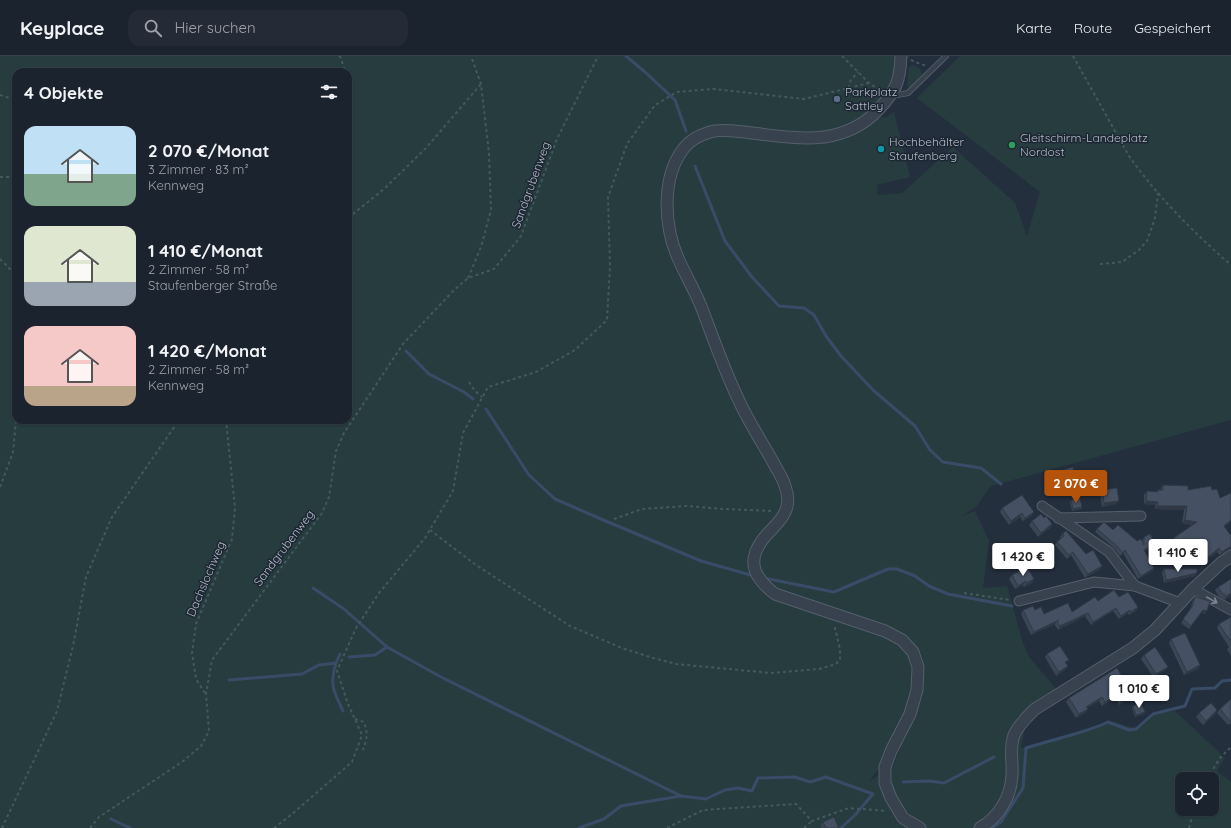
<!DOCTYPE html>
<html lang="de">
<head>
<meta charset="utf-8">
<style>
  body { margin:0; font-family:Quicksand,sans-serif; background:#242b36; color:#f1f3f6; height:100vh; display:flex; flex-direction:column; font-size:15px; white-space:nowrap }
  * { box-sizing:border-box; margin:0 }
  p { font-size:13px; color:#a0a4aa }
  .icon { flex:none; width:22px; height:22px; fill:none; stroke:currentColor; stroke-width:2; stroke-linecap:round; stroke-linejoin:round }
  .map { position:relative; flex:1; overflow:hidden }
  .panel { position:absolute; left:12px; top:12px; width:340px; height:356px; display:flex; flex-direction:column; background:#1b232e; border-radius:12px; box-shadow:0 1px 3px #0004,0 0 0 1px #39404a }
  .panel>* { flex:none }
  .controls { position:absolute; left:1175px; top:716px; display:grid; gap:8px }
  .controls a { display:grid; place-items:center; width:44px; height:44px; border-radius:8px; background:#1b232e; box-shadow:0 1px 3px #0004,0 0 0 1px #39404a; font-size:20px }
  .price { position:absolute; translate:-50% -34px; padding:0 9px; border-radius:4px; background:#fff; color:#222; font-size:13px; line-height:26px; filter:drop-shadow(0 1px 2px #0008) }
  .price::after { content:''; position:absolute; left:50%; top:24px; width:12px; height:9px; margin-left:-6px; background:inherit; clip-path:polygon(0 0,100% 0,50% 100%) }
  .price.selected { background:#b45309; color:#fff }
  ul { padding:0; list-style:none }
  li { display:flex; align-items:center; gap:12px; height:100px; padding:0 12px }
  li span { display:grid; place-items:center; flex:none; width:112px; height:80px; border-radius:12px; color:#555 }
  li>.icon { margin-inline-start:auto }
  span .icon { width:48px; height:48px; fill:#fffc; stroke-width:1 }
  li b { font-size:17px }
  h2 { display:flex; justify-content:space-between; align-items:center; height:48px; padding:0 12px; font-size:17px }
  header { display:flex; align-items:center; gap:24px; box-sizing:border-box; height:56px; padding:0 20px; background:#1b232e; border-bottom:1px solid #39404a }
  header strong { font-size:19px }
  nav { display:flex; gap:22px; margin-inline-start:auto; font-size:14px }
  .search { width:280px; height:36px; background:#242b36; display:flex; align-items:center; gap:10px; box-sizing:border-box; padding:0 14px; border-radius:12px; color:#a0a4aa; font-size:15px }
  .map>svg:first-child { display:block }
  .green { fill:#263c3f; fill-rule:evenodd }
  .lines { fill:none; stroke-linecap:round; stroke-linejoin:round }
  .stream { stroke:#394c67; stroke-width:3 }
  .service-casing { stroke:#565f6c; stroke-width:6 }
  .minor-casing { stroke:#565f6c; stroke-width:11 }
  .tertiary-casing { stroke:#565f6c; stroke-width:13 }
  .path { stroke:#44595c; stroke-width:2; stroke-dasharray:3 3; stroke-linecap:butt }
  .service { stroke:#38414e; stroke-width:4.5 }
  .minor { stroke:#38414e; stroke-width:9 }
  .tertiary { stroke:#38414e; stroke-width:11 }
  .wall { fill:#3b4654 }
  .shaded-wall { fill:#303945 }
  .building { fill:#455162; stroke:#303945 }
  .oneway { stroke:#7c8592 }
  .service-dot { fill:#5c6f8a; stroke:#1d2633; stroke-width:1.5 }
  .leisure-dot { fill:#2e9e5b; stroke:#1d2633; stroke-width:1.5 }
  .culture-dot { fill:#0f9aa8; stroke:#1d2633; stroke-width:1.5 }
  .labels { text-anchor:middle; stroke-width:3; stroke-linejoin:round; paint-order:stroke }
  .poi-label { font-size:12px; fill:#b4bcc9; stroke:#1d2633; text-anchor:start }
  .street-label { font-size:12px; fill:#b4bcc9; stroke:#1d2633 }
</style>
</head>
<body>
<header>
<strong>Keyplace</strong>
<div class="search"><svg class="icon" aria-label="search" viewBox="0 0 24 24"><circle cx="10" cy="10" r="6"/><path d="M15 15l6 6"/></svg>Hier suchen</div>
<nav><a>Karte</a><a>Route</a><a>Gespeichert</a></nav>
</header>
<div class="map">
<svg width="1231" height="772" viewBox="0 0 1231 772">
  <rect width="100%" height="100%" fill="#242f3e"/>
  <g class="green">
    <path d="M0 0H910L895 20 866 65 888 60 894 56 910 121 877 129 878 139 902 137 953 91 1015 147 1027 180 1040 136 917 42 960 0H1231V364L991 430 976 451 962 460 975 455 989 485 983 532 1007 530 1022 584 1029 601 1057 634 1031 650 1016 662 1026 668 1021 692 1111 665 1135 672 1153 657 1175 655 1225 702 1217 715 1231 726V772H0ZM16 16H348V364H16ZM902 686 894 709 868 726ZM1182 723H1212V753H1182Z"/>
    <path d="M913 9 919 12 922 17C920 24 915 30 908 31L907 28 909 11Z"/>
  </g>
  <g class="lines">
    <g class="stream">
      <path d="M626 0 645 16 675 44 686 75"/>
      <path d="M695 110 725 185 752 221 779 250 804 252 814 259 826 280 841 300 873 334 915 370 930 394 943 406 981 412 1001 428"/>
      <path d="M406 295 429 318 464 336 473 343"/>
      <path d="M486 353 529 419 555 443 601 463 701 505 754 520"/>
      <path d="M764 522 834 536 888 513H897L915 520 929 530 948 538 1012 550"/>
      <path d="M313 532 344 553 387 591"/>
      <path d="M349 601 375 599 387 591 441 621 681 740"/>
      <path d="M336 607C329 629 334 636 343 655"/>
      <path d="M229 624 302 618 319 609 336 607 340 598"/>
      <path d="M903 726 930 725 944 727 994 701"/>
      <path d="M111 763 130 772"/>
      <path d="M579 772 604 763 621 750 681 740 706 743 725 734 738 732 752 735 758 722 795 721 810 726 826 721 873 738 855 759 841 772"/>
      <path d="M992 772 1001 766 1023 732 1026 692C1053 683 1083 678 1108 666L1129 674 1136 673 1153 658 1185 650 1192 633 1215 632 1222 625 1231 624"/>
    </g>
    <g class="service-casing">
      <path id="service" d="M892 40 908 37 946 0"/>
    </g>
    <g class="minor-casing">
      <g id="minor">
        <path d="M1042 450 1109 496 1135 530"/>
        <path d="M1058 462 1141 460"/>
        <path d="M1193 533 1231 554"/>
        <path d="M1019 545 1094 526 1135 530 1180 547"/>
      </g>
    </g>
    <g class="tertiary-casing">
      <g id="tertiary">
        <path d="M901 0C900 26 896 35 878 54 864 69 844 78 824 81 798 84 770 79 744 76 733 75 720 73 710 76 700 79 690 84 684 92 661 121 664 170 678 202 685 218 694 233 701 250 714 284 726 320 743 353 752 371 763 388 773 406 777 414 783 422 785 430 788 438 789 448 785 456 780 468 768 475 761 486 746 508 756 523 775 538L885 575 902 584 913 596 918 611 917 634 910 658 891 695 885 711V727L891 742 903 762 920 772"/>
        <path d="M980 772C999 761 1011 741 1012 719 1013 706 1009 692 1014 679 1019 668 1027 661 1035 653L1133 592 1155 574 1193 533 1221 507 1231 500"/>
      </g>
    </g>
    <g class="path">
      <path d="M339 0 341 2 345 16"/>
      <path d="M842 0 869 27 881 35"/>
      <path d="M1073 0 1129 100C1158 141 1193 176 1231 209"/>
      <path d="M911 4 918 7 927 10"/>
      <path d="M848 32 851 24 858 16"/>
      <path d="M0 39 16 44"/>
      <path d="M0 121H16"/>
      <path d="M348 162 384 133 426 92 481 28"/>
      <path d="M0 203 12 215 16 238"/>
      <path d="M1100 208 1122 206 1139 194 1147 185 1155 162 1158 137"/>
      <path d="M468 222 481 191 491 154 489 97 481 28 471 0"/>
      <path d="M469 326 475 335 482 341"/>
      <path d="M0 431 13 396 16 364"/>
      <path d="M614 463 642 453 686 450 723 453 774 455"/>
      <path d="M430 474 476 509 570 570 622 592 653 602 676 608 771 617 819 613 836 608 840 603V593L834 568"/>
      <path d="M964 537 1010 544"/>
      <path d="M205 637 196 623 192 597 196 568 232 483 235 452 226 364"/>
      <path d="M355 663 364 666C368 676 367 684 363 694"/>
      <path d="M1207 723 1220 702 1231 691"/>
      <path d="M2 772 57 655 73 590 86 521 112 461 179 364"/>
      <path d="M90 772 99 761 182 706 201 690 209 675 206 638 212 604 322 457 329 441 336 395 344 377 403 288 454 234 468 222 494 213 521 180 557 83 598 0"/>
      <path d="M274 772 291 759 352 706 362 679 348 648 337 615 356 572 379 537 425 482 453 435 463 377 488 331 536 316 575 294 607 264 610 211 608 141 627 88 655 49 677 36 714 33 804 43 869 27"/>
      <path d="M667 772 703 754 796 748 812 765 849 752 887 755"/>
      <path d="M804 772 812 765"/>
      <path d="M1189 772 1194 753"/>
    </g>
    <use href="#service" class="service"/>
    <use href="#minor" class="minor"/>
    <use href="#tertiary" class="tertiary"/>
  </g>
  <g class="wall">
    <path d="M1059 415 1077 431 1075 435 1061 438 1056 418Z"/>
    <path d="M1163 429 1188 434H1212L1231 465 1224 471 1231 480V492L1220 499 1217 496 1200 509 1187 492 1174 502 1166 489 1168 486 1192 469 1182 467 1184 454 1155 453V449L1144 448V439L1147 435 1156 436 1158 434H1161V432Z"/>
    <path d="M1102 434 1116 448 1102 451 1100 438Z"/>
    <path d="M1071 444 1082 451 1081 453 1072 455 1070 446Z"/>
    <path d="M1002 452 1034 456 1031 460 1023 465 1020 461 1009 469 1000 456Z"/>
    <path d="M1044 462 1052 468 1050 472 1038 481 1029 469 1032 465Z"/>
    <path d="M1097 473 1113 474 1137 485H1142L1144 481 1155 488 1153 491 1145 495 1154 512 1152 515 1138 523 1123 497 1120 500 1114 492 1095 476Z"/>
    <path d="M1063 477 1086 498 1102 510 1099 514 1085 522 1071 499 1067 503 1055 489 1057 486 1061 482 1060 481Z"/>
    <path d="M1164 513 1195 520 1164 527 1162 516Z"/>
    <path d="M1012 519 1034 523 1032 527 1024 531 1023 529 1015 533 1009 523Z"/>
    <path d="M1218 531 1231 540 1224 544 1219 541 1215 534Z"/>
    <path d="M1119 541 1138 551 1136 555 1129 559 1128 557 1119 563 1113 555 1091 569 1085 560 1058 574 1055 569V568L1031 579 1021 558 1023 554H1035L1044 558 1072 556 1098 545Z"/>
    <path d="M1195 541 1205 558 1201 557 1189 573 1181 567 1190 554 1193 544Z"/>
    <path d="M1231 561V600L1227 593 1229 591 1217 572 1219 568Z"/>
    <path d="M1171 583 1200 609 1198 613 1184 619 1169 587Z"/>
    <path d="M1047 598 1066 608 1065 614 1056 620 1045 601Z"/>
    <path d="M1144 599 1168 611 1165 614 1154 622 1141 603Z"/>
    <path d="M1128 633 1129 643 1119 649 1116 641 1102 650 1099 645 1087 652 1088 653 1085 657 1076 662 1066 646 1069 642Z"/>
    <path d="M1231 643V667L1228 669 1217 657 1220 653Z"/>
    <path d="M1133 650 1145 656 1144 658 1135 661 1132 652Z"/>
    <path d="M1217 654 1215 658 1203 669 1196 661 1199 657Z"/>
    <path d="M823 766 839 772H822L820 770Z"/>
  </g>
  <g class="shaded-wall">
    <path d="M1077 431 1075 435 1061 438 1063 434Z"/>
    <path d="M1119 445 1116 448 1102 451 1104 447Z"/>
    <path d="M1146 445 1158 446 1155 449 1144 448Z"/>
    <path d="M1157 450H1187L1184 454 1155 453Z"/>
    <path d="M1082 451 1081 453 1072 455 1073 453Z"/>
    <path d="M1034 456 1031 460 1023 465 1025 462Z"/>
    <path d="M1022 457 1020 461 1009 469 1011 465Z"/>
    <path d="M1185 464 1197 466 1195 469 1182 467Z"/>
    <path d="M1231 464V465L1221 473 1224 470Z"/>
    <path d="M1052 468 1050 472 1038 481 1041 477Z"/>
    <path d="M1155 488 1153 491 1141 497 1144 494Z"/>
    <path d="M1189 489 1187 492 1174 502 1177 499Z"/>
    <path d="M1231 490V492L1220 499 1222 496Z"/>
    <path d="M1219 492 1217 496 1200 509 1202 506Z"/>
    <path d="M1102 510 1099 514 1085 522 1088 518Z"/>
    <path d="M1154 512 1152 515 1138 523 1141 520Z"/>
    <path d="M1197 517 1195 520 1164 527 1166 524Z"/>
    <path d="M1034 523 1032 527 1024 531 1027 527Z"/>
    <path d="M1026 525 1023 529 1015 533 1018 530Z"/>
    <path d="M1231 537V540L1224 544 1227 540Z"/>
    <path d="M1138 551 1136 555 1129 559 1131 556Z"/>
    <path d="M1116 552 1113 555 1091 569 1093 566Z"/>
    <path d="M1130 554 1128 557 1119 563 1121 560Z"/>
    <path d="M1203 554 1207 555 1205 558 1201 557 1189 573Z"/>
    <path d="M1088 557 1085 560 1058 574 1060 570Z"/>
    <path d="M1059 564 1057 565 1055 568 1031 579 1034 576Z"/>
    <path d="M1200 609 1198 613 1184 619 1187 616Z"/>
    <path d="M1068 610 1065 614 1056 620 1059 616Z"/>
    <path d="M1168 611 1165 614 1154 622 1156 618Z"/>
    <path d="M1119 638 1116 641 1102 650 1105 646Z"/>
    <path d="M1132 639 1129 643 1119 649 1121 645Z"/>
    <path d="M1102 641 1099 645 1083 654 1086 651Z"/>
    <path d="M1088 653 1085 657 1076 662 1079 658Z"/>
    <path d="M1217 654 1215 658 1203 669 1206 665Z"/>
    <path d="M1145 656 1144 658 1135 661 1136 659Z"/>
  </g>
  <g class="building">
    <path d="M1073 411 1077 431 1063 434 1059 415Z"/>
    <path d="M1163 429 1188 430V434L1211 430 1212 434 1217 433 1220 442 1231 437V464L1224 470 1231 480V490L1222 496 1219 492 1202 506 1189 489 1177 499 1168 486 1197 466 1185 464 1187 450H1157L1158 446 1146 445 1147 435 1158 436V434H1163Z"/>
    <path d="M1117 432 1119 445 1104 447 1102 434Z"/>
    <path d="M1022 439 1034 456 1025 462 1022 457 1011 465 1002 452Z"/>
    <path d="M1080 442 1082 451 1073 453 1071 444Z"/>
    <path d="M1041 458 1044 462 1046 460 1052 468 1041 477 1032 465Z"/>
    <path d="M1104 466 1113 474 1118 469 1137 485 1141 483 1144 489V481L1150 478 1155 488 1144 494 1154 512 1141 520 1125 494 1123 497 1116 489 1097 473Z"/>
    <path d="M1066 475 1086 498 1093 494 1102 510 1088 518 1073 496 1069 499 1057 486 1064 480 1063 477Z"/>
    <path d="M1027 511 1034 523 1027 527 1026 525 1018 530 1012 519Z"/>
    <path d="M1164 513H1197V517L1166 524Z"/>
    <path d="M1231 523V537L1227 540 1222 537 1218 531Z"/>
    <path d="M1114 534 1119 541 1128 536 1138 551 1131 556 1130 554 1121 560 1116 552 1093 566 1088 557 1060 570 1057 565 1059 564 1034 576 1023 554 1033 550 1035 554 1041 551 1044 558 1068 547 1072 556 1095 541 1098 545Z"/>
    <path d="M1195 541 1210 545 1207 555 1203 554 1191 570 1183 563 1192 551Z"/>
    <path d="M1231 561V586L1219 568Z"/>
    <path d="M1185 577 1200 609 1187 616 1171 583Z"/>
    <path d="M1060 590 1069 604 1065 606 1068 610 1059 616 1047 598Z"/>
    <path d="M1155 591 1168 611 1156 618 1144 599Z"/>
    <path d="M1117 612 1129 632 1128 633 1132 639 1121 645 1119 638 1105 646 1102 641 1086 651 1088 653 1079 658 1069 642Z"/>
    <path d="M1231 643V666L1220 653Z"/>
    <path d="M1141 647 1145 656 1136 659 1133 650Z"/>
    <path d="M1211 647 1217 654 1206 665 1199 657Z"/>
    <path d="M834 761 839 772H826L823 766Z"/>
  </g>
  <defs><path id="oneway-shaft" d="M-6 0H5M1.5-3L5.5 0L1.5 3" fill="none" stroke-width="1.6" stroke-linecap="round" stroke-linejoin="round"/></defs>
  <use class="oneway" href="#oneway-shaft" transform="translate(1212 544) rotate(29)"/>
  <circle class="service-dot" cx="837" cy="43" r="4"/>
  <circle class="leisure-dot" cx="1012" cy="89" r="4"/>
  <circle class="culture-dot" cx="881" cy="93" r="4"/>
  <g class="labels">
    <g class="poi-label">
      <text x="845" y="40">Parkplatz<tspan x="845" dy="14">Sattley</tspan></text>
      <text x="1020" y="86">Gleitschirm-Landeplatz<tspan x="1020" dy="14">Nordost</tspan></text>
      <text x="889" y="90">Hochbehälter<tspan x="889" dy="14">Staufenberg</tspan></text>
    </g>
    <g class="street-label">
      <text transform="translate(531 129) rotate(-70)" y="4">Sandgrubenweg</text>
      <text transform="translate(284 492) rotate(-53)" y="4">Sandgrubenweg</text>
      <text transform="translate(206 523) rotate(-67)" y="4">Dachslochweg</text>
    </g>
  </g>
</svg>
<div class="controls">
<a><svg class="icon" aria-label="locate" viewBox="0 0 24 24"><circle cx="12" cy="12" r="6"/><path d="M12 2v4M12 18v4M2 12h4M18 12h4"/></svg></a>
</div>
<b class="price selected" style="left:1076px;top:448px">2 070 €</b>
<b class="price" style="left:1178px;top:517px">1 410 €</b>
<b class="price" style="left:1023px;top:521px">1 420 €</b>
<b class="price" style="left:1139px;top:653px">1 010 €</b>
<section class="panel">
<h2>4 Objekte<svg class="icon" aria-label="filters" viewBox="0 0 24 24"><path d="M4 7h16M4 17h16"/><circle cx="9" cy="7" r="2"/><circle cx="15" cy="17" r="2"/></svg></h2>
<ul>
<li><span style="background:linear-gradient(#bfe0f5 60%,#7fa58c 0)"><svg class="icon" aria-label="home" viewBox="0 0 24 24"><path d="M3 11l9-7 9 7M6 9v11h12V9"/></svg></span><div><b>2 070 €/Monat</b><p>3 Zimmer · 83 m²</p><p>Kennweg</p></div></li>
<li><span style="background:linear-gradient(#dfe7d0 70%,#9aa5b1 0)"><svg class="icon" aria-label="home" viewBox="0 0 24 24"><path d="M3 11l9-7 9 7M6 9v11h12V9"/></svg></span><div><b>1 410 €/Monat</b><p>2 Zimmer · 58 m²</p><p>Staufenberger Straße</p></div></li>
<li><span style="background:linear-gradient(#f6c9c9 75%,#b9a48a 0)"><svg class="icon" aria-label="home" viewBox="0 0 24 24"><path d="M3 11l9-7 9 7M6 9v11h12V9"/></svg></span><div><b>1 420 €/Monat</b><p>2 Zimmer · 58 m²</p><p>Kennweg</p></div></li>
</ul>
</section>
</div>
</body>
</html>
